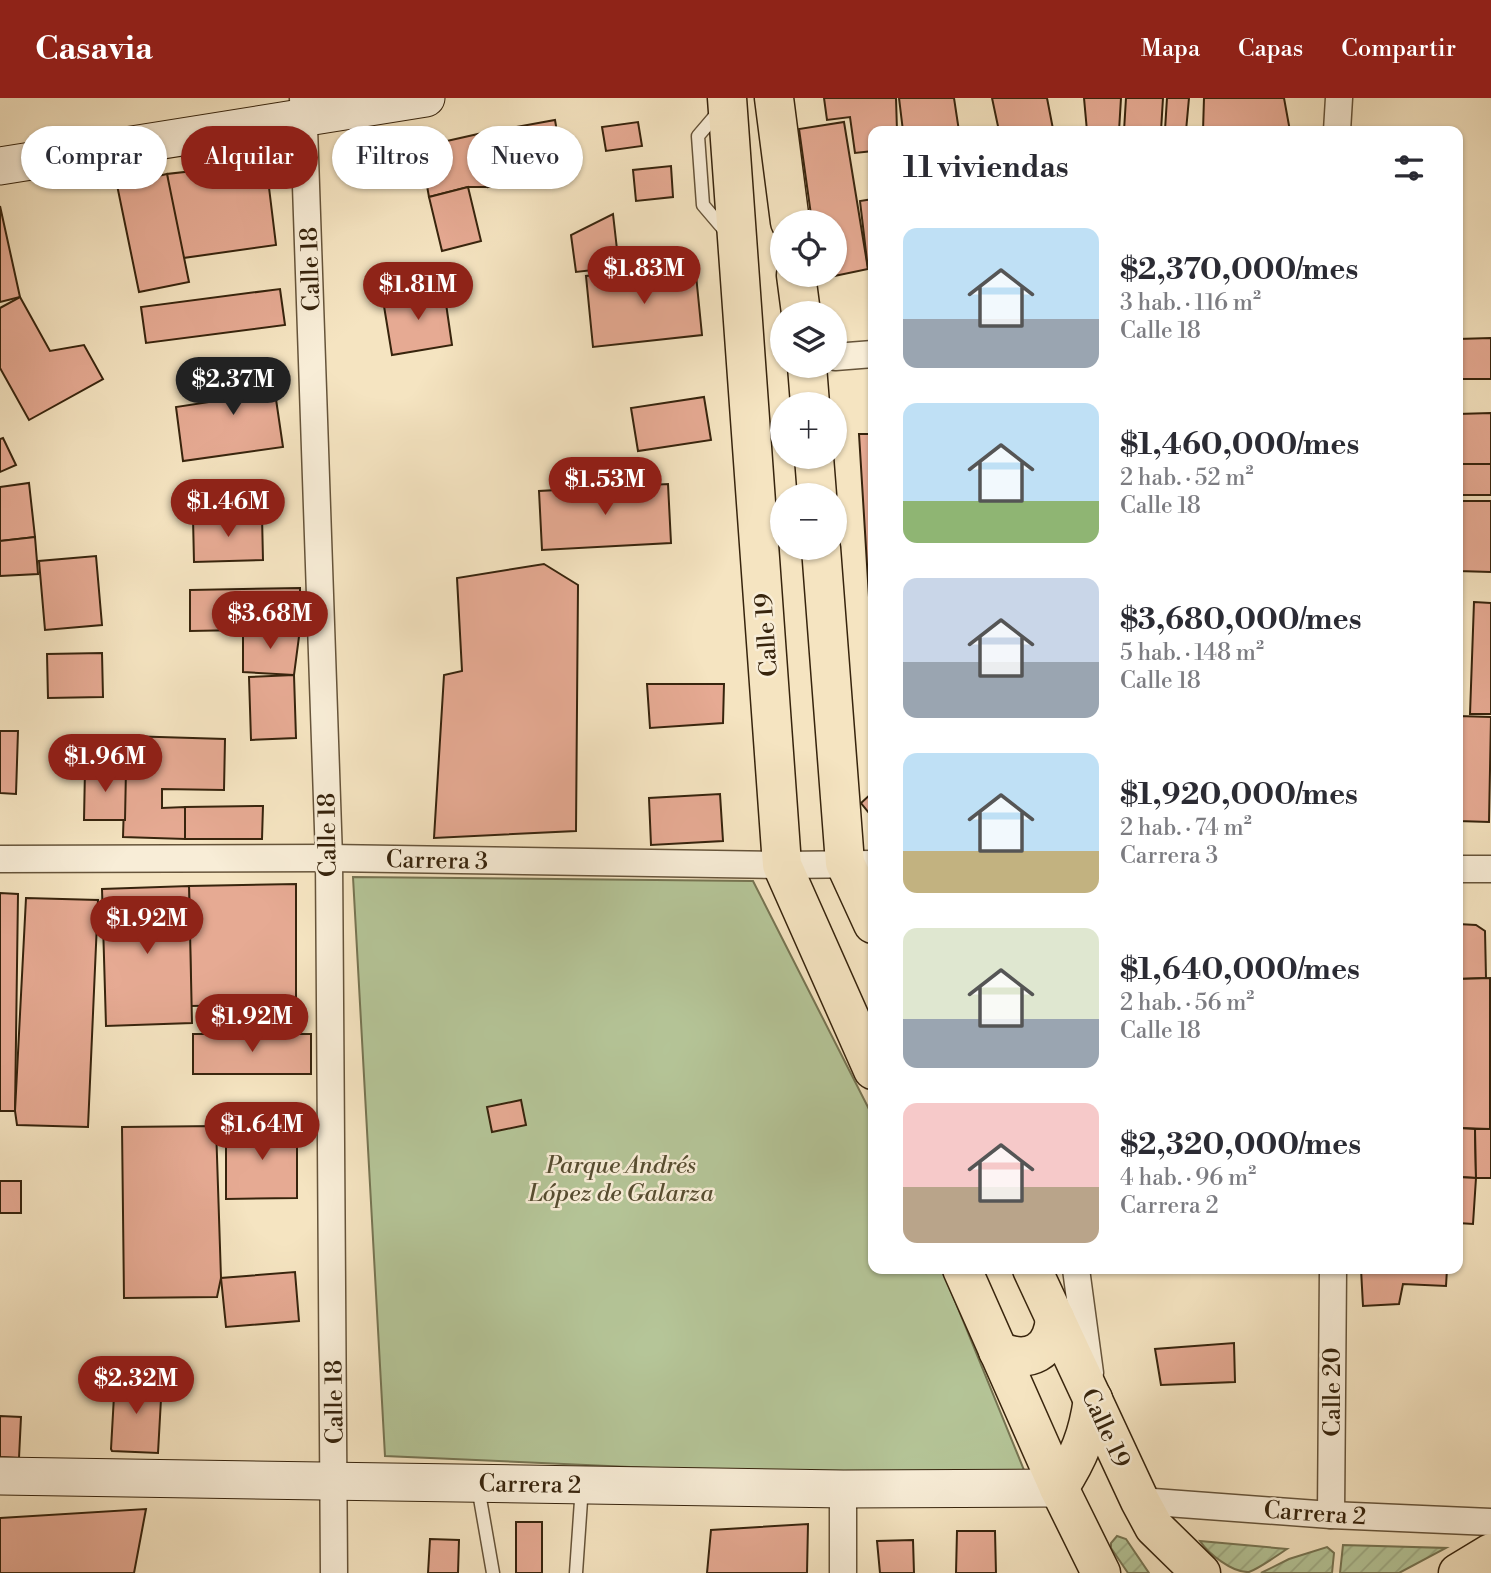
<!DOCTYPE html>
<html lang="es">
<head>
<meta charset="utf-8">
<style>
  body { margin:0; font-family:"Libre Bodoni",serif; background:#f2f2f3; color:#2b2b33; height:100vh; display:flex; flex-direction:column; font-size:26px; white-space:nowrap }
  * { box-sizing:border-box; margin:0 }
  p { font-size:23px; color:#7c7c81 }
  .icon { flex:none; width:38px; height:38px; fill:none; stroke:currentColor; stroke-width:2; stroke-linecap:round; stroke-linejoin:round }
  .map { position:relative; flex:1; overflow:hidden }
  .panel { position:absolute; left:868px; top:28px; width:595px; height:1148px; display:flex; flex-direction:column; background:#fff; border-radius:14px; box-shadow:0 2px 5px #0004 }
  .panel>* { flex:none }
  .banner { position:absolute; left:21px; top:28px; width:665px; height:63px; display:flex; gap:14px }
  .tools { position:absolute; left:770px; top:112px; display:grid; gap:14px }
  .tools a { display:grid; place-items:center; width:77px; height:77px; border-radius:50%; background:#fff; box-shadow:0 2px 5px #0004; font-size:35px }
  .price { position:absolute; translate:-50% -60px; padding:0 16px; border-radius:24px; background:#8f2418; color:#fff; font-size:23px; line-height:46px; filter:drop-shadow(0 2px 4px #0008) }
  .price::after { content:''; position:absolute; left:50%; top:42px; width:21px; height:16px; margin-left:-10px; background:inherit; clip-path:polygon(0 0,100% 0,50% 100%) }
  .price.current { background:#222; color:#fff }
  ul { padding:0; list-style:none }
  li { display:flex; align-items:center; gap:21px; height:175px; padding:0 35px }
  li span { display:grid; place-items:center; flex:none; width:196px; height:140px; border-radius:14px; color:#555 }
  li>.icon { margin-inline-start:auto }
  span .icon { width:84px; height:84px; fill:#fffc; stroke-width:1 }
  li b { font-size:30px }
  h2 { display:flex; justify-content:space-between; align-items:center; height:84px; padding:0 35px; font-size:30px }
  .pill { padding:0 24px; border-radius:32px; background:#fff; box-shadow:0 2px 5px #0004; font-size:24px; line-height:63px }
  .pill.current { background:#8f2418; color:#fff }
  header { display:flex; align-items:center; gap:42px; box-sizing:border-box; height:98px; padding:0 35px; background:#8f2418; color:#fff }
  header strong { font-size:33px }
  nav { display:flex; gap:38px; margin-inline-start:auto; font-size:24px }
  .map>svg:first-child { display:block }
  .green { fill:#b5c598; stroke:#767452; stroke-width:2 }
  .garden { fill:url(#garden-furrows); stroke:#767452; stroke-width:2 }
  .building { fill:#e6aa93; stroke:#37240d; stroke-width:2 }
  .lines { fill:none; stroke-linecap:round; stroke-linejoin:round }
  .lane-casing { stroke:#66543a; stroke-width:15 }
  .street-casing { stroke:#66543a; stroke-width:29 }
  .secondary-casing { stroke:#37240d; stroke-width:39 }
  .primary-casing { stroke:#37240d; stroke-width:41 }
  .lane { stroke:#f8edd7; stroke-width:12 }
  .street { stroke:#f8edd7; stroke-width:26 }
  .secondary { stroke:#f8edd7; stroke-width:37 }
  .primary { stroke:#f5e4c1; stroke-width:38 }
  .labels { text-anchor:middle; stroke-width:5; stroke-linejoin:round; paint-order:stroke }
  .street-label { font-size:24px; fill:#37240d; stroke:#f8edd7 }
  .park-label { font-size:24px; font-style:italic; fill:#564c30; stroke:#f8edd7 }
</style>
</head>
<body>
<header>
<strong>Casavia</strong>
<nav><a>Mapa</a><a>Capas</a><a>Compartir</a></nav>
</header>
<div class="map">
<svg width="1491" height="1475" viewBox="0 0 1491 1475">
  <defs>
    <pattern id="garden-furrows" width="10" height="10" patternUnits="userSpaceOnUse" patternTransform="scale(1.75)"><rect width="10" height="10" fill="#b5c598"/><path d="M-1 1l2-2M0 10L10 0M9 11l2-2" fill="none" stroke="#9ca982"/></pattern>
  </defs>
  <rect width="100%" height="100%" fill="#f5e4c1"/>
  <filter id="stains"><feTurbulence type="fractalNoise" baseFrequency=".00286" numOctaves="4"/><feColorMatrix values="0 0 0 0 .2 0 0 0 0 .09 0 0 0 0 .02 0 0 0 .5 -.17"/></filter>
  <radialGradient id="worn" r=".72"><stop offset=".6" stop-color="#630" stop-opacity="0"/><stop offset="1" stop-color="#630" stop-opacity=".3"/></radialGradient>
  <path class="green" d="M353 779 753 783 873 1019V1171H942L1024 1372 855 1379 385 1358Z"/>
  <g class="garden">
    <path d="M1117 1438 1126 1441 1149 1475H1128L1111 1450V1445Z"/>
    <path d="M1200 1443 1287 1451C1276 1458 1260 1470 1249 1474 1232 1475 1208 1455 1200 1443Z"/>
    <path d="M1343 1447 1446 1450 1399 1475H1340Z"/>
    <path d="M1327 1449 1334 1455 1332 1475H1261L1289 1461Z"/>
  </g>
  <g class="building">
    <path d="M824 0H896L897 33H873V53L855 55 850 19 827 22Z"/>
    <path d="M899 0H954L959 33H903Z"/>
    <path d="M992 0H1047L1053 31 999 33Z"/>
    <path d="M1084 0H1121L1119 33H1087Z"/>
    <path d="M1126 0H1163L1161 33H1124Z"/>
    <path d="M1167 0H1189L1186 33 1165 32Z"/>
    <path d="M1204 0H1284L1290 33H1203Z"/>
    <path d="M555 22 564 75 488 89 478 36Z"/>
    <path d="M638 24 642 48 606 53 602 29Z"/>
    <path d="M844 24 868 171 820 181V177H835V124H812L799 31Z"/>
    <path d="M478 36 488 89H468L429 99 420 49Z"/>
    <path d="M266 65 276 147 176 161 167 76Z"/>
    <path d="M671 68 673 99 636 103 633 72Z"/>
    <path d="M167 76 189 184 139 194 117 87Z"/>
    <path d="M468 89 481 143 442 153 429 99Z"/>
    <path d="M873 101V171H868L860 103Z"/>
    <path d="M0 108 20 199 0 204Z"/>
    <path d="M613 116 619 169 576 174 571 137Z"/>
    <path d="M695 167 702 237 593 249 586 178Z"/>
    <path d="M280 191 285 227 146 245 141 209Z"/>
    <path d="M444 192 452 247 392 257 383 202Z"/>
    <path d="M20 199 50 253 84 247 103 281 29 322 0 270V210Z"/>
    <path d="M1491 240V281H1458V241Z"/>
    <path d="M271 267 283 349 183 363 176 309 216 303 213 275Z"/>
    <path d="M704 299 711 342 638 353 631 310Z"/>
    <path d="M1491 315V366H1458V316Z"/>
    <path d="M859 336H873V548H872Z"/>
    <path d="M3 340 16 367 0 374V341Z"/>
    <rect x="1458" y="366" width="33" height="31"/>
    <path d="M29 385 35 439 0 443V389Z"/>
    <path d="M668 386 671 445 542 452 539 393Z"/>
    <path d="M1458 403H1491V474L1458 473Z"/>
    <path d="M262 418 263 462 194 464 193 420Z"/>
    <path d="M35 439 38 476 0 478V443Z"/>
    <path d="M96 458 102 527 45 532 39 463Z"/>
    <path d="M544 466 578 487 576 733 434 740 444 577 462 573 457 480Z"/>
    <path d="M300 490V531L190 533V492Z"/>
    <path d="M1474 504 1491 505V616H1470Z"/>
    <path d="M243 530 300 531 294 577 243 574Z"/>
    <path d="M102 555 103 599 48 600 47 556Z"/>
    <path d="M294 577 296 640 251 642 249 579Z"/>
    <path d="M647 586H724L723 625 650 630Z"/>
    <path d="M1458 618 1491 619 1489 724 1458 723Z"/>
    <path d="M0 633H18L16 696 0 695Z"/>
    <path d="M126 638 225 641 224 692 162 691V710L185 709V741L123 739Z"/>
    <path d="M85 671H126L125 722H84Z"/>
    <path d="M873 694V720L861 705Z"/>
    <path d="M720 696 723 743 651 747 649 700Z"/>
    <path d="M263 708 262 741H185V709Z"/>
    <path d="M296 786V906L191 908 189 788Z"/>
    <path d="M189 788 192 925 106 928 102 791Z"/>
    <path d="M0 795 18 796 15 1013H0Z"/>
    <path d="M26 800 98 802 88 1029 17 1027 15 1013Z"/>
    <path d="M1458 826 1476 827 1485 833 1486 880 1458 881Z"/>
    <path d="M1490 880V1031L1458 1030V881Z"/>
    <rect x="193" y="936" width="118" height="40"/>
    <path d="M521 1002 526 1027 492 1034 487 1009Z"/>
    <path d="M216 1028 221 1180 217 1199 124 1200 122 1029Z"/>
    <path d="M297 1028V1100L226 1101V1029Z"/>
    <path d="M1458 1030 1475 1031 1476 1080 1458 1079Z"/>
    <path d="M1475 1031H1491V1080H1476Z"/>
    <path d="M1458 1079 1476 1080 1473 1126 1458 1125Z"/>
    <rect x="0" y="1083" width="21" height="32"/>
    <path d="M1361 1171H1447L1446 1188 1403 1186 1399 1206 1363 1208Z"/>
    <path d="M295 1174 299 1223 226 1229 221 1180Z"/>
    <path d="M1234 1245 1235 1284 1161 1287 1155 1251Z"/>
    <path d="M115 1280 162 1283 158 1355 112 1353 111 1351Z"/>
    <path d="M0 1318 21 1319 19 1360 0 1359Z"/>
    <path d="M146 1411 134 1475H0V1420Z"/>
    <rect x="516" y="1424" width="26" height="51"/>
    <path d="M808 1426 807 1475H707L711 1432Z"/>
    <path d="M957 1433H995L996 1475H956Z"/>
    <path d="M430 1441 459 1442 458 1475H428Z"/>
    <path d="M913 1442 914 1475H880L877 1443Z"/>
  </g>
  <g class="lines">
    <g class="lane-casing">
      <g id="lane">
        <path d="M721 11 698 38 703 107 726 134"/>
        <path d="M478 1389 493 1475"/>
        <path d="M576 1475 582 1388"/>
      </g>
    </g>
    <g class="street-casing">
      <g id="street">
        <path d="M303 0 329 760 334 1475"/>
        <path d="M1337 33 1339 0"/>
        <path d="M835 259 873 256"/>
        <path d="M0 761 329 760 782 767 873 766"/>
        <path d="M1458 771H1491"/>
        <path d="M1076 1171 1090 1275"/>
        <path d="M1140 1403 1331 1417 1491 1424"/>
        <path d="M1331 1417 1333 1171"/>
        <path d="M843 1475V1391"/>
      </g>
    </g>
    <g class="secondary-casing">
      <g id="secondary">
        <path d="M0 68 426 0"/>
        <path d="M0 1378 843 1391 1059 1390"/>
      </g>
    </g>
    <g class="primary-casing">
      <g id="primary">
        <path d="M727 0 782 767 873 972"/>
        <path d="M774 0 790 124"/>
        <path d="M796 177 801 215"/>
        <path d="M807 268 810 306"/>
        <path d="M814 359 817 397"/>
        <path d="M821 450 845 765 873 826"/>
        <path d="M962 1171 1059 1390 1101 1475"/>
        <path d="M1032 1171 1140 1403 1154 1429 1201 1475"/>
        <path d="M998 1253C1029 1266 1052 1255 1055 1220"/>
        <path d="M1059 1390C1079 1359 1088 1337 1093 1301"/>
        <path d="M1458 1475 1491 1455"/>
      </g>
    </g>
    <use href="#lane" class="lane"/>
    <use href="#street" class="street"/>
    <use href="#secondary" class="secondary"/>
    <use href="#primary" class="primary"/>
  </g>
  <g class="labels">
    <g class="street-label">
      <text transform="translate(310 171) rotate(-92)" y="8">Calle 18</text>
      <text transform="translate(766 537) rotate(-94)" y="8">Calle 19</text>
      <text transform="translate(327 737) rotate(-91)" y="8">Calle 18</text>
      <text transform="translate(437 762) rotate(1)" y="8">Carrera 3</text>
      <text transform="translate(1332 1294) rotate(-90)" y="8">Calle 20</text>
      <text transform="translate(334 1304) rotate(-91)" y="8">Calle 18</text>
      <text transform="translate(1106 1330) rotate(65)" y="8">Calle 19</text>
      <text transform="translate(530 1386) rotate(1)" y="8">Carrera 2</text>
      <text transform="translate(1315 1415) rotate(4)" y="8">Carrera 2</text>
    </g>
    <g class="park-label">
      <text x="621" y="1075">Parque Andrés<tspan x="621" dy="28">López de Galarza</tspan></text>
    </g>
  </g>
  <rect width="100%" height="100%" filter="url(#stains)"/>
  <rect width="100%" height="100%" fill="url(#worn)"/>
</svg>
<div class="tools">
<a><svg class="icon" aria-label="locate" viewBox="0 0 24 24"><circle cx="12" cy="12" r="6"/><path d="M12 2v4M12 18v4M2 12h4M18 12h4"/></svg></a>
<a><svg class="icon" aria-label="layers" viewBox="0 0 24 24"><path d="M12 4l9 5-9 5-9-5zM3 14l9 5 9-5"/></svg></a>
<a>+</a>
<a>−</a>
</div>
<b class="price" style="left:644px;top:208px">$1.83M</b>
<b class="price" style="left:418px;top:224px">$1.81M</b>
<b class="price current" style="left:233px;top:319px">$2.37M</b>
<b class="price" style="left:605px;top:419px">$1.53M</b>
<b class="price" style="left:228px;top:441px">$1.46M</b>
<b class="price" style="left:270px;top:553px">$3.68M</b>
<b class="price" style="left:105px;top:696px">$1.96M</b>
<b class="price" style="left:147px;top:858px">$1.92M</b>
<b class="price" style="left:252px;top:956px">$1.92M</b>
<b class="price" style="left:262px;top:1064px">$1.64M</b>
<b class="price" style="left:136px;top:1318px">$2.32M</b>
<div class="banner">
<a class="pill">Comprar</a>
<a class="pill current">Alquilar</a>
<a class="pill">Filtros</a>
<a class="pill">Nuevo</a>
</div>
<section class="panel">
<h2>11 viviendas<svg class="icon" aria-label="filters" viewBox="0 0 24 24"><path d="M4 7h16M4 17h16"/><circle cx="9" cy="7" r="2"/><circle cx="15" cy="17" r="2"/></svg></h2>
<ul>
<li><span style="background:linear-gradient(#bfe0f5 65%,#9aa5b1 0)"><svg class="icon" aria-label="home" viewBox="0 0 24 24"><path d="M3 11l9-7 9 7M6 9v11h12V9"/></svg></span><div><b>$2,370,000/mes</b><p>3 hab. · 116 m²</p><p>Calle 18</p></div></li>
<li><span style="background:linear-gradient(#bfe0f5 70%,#8fb573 0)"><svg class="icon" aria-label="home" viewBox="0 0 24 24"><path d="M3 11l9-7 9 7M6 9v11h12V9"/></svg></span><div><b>$1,460,000/mes</b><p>2 hab. · 52 m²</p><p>Calle 18</p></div></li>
<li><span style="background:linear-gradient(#c9d6e8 60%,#9aa5b1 0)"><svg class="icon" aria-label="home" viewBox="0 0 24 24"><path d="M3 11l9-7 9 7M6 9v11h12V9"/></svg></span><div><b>$3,680,000/mes</b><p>5 hab. · 148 m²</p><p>Calle 18</p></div></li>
<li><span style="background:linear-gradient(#bfe0f5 70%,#c2b280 0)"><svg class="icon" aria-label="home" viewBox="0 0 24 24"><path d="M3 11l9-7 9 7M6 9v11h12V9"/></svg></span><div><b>$1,920,000/mes</b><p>2 hab. · 74 m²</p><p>Carrera 3</p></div></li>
<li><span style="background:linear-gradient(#dfe7d0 65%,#9aa5b1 0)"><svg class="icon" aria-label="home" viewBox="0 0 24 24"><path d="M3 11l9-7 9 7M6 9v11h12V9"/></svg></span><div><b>$1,640,000/mes</b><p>2 hab. · 56 m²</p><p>Calle 18</p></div></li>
<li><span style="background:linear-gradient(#f6c9c9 60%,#b9a48a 0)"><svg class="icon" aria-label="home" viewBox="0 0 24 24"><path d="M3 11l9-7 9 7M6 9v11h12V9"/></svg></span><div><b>$2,320,000/mes</b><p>4 hab. · 96 m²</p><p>Carrera 2</p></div></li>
</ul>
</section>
</div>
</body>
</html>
